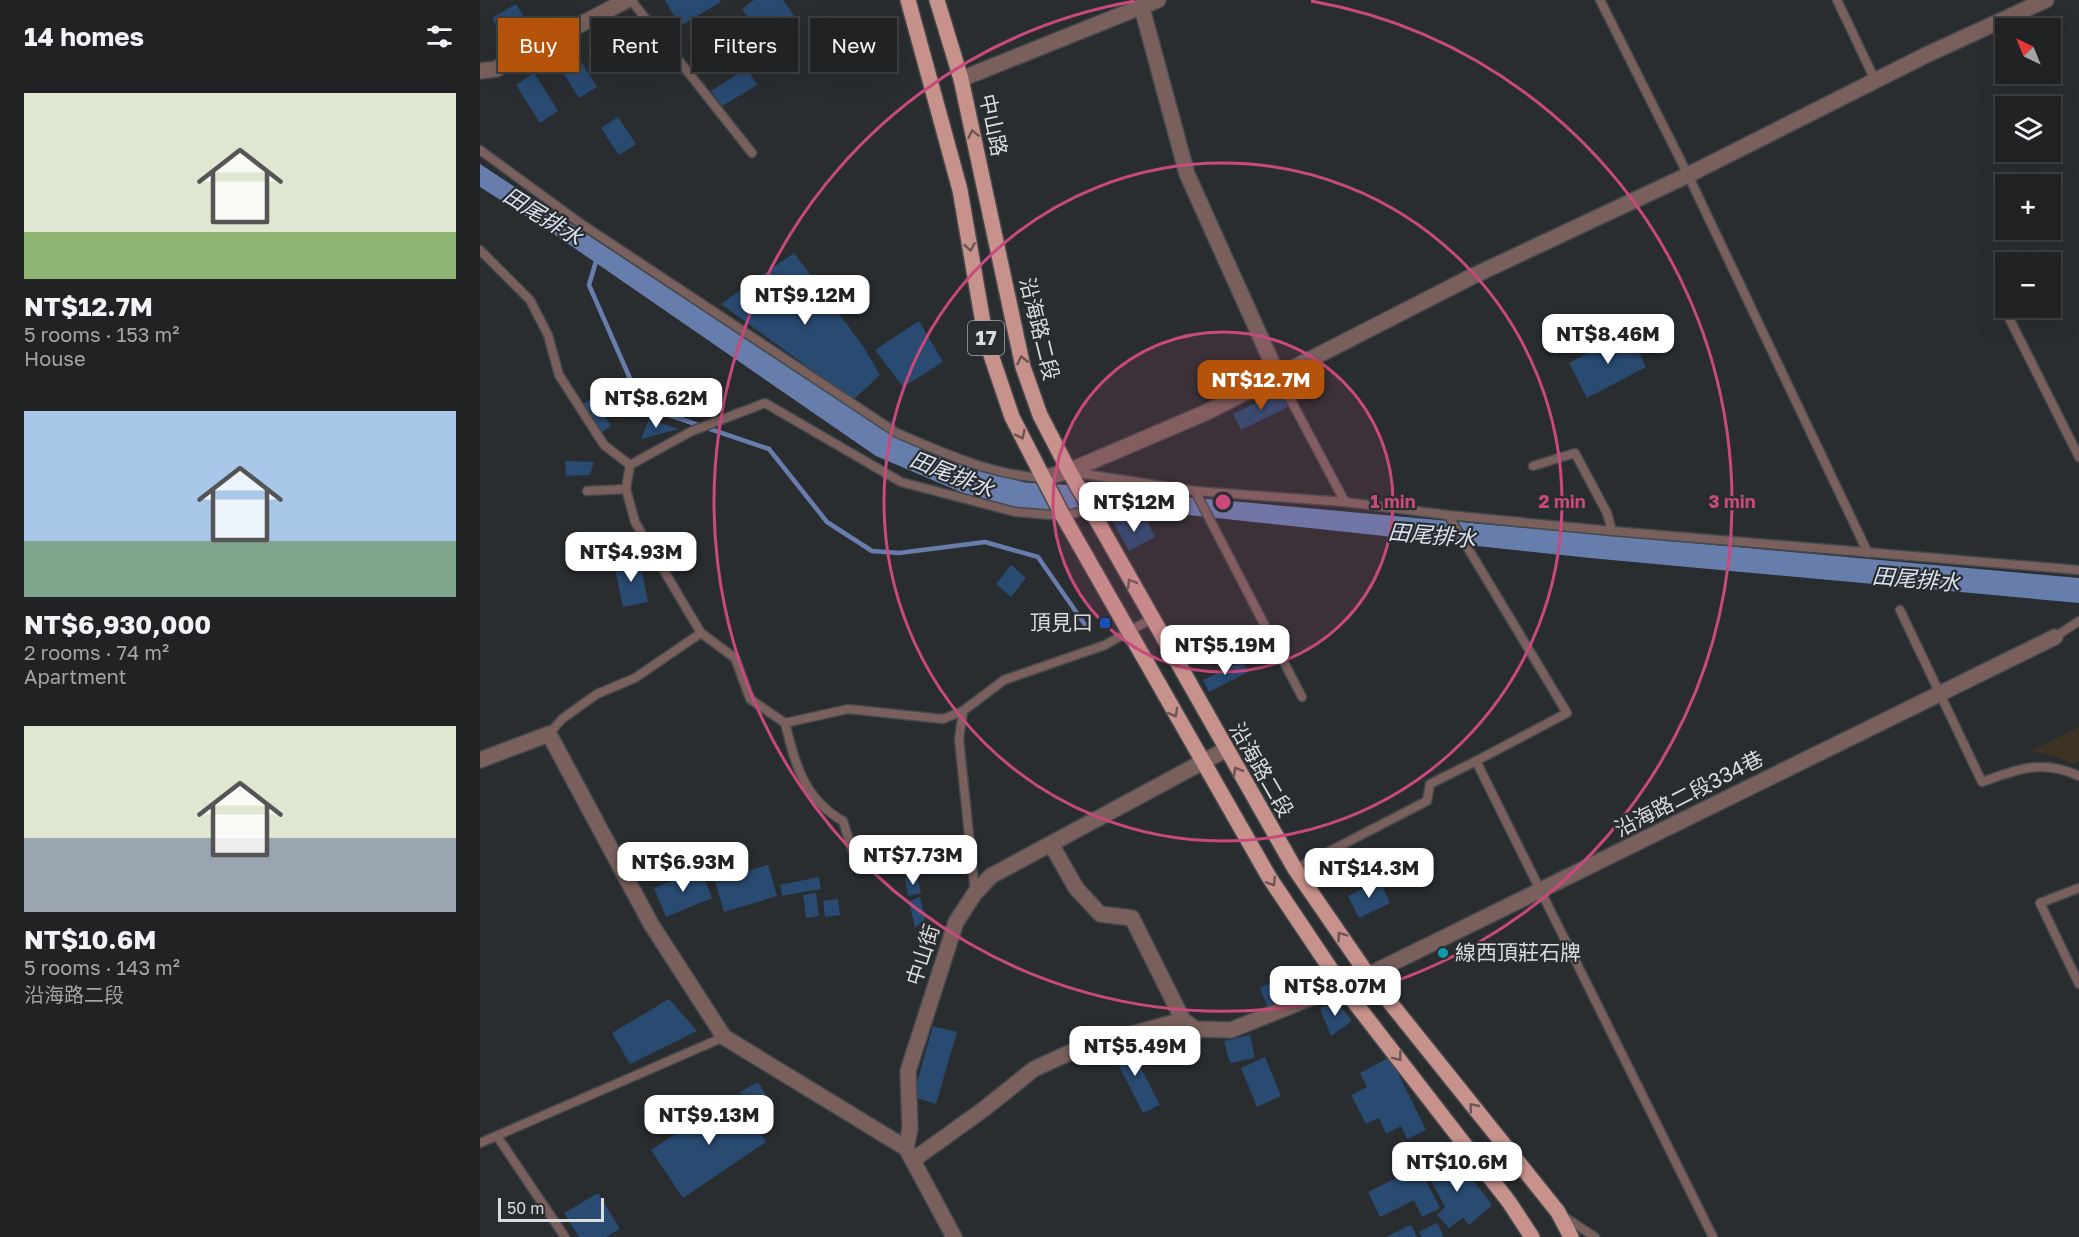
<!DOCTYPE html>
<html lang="en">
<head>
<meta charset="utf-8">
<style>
  body { margin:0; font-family:"Golos Text","Noto Sans TC",sans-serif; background:#282a2c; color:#f1f3f6; height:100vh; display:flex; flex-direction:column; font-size:22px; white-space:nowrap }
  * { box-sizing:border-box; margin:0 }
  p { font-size:20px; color:#a2a4a6 }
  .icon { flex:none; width:33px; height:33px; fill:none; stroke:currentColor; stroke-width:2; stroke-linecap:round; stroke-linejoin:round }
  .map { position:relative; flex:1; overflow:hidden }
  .side { display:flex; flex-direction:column; background:#202224; width:480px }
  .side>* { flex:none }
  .guide { position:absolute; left:18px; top:18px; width:570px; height:54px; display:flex; gap:12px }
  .needle { width:39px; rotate:317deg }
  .controls { position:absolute; left:1515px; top:18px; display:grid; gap:12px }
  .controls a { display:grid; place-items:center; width:66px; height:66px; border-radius:0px; background:#202224; box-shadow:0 6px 24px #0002,0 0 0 2px #3d3f41; font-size:30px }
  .scale { position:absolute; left:18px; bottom:15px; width:106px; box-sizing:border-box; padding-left:6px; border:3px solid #d9dbdd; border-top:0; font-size:16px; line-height:21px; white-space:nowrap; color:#d9dbdd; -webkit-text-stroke:4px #2a2d30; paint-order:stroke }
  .price { position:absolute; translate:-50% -51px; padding:0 14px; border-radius:12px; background:#fff; color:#222; font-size:20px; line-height:39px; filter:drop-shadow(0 2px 3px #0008) }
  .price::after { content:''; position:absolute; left:50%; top:36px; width:18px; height:14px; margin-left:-9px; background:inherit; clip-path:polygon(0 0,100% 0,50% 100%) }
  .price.active { background:#b45309; color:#fff }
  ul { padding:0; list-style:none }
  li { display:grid; align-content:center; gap:12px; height:318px; padding:0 24px }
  li span { display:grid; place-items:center; height:186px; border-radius:0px; color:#555 }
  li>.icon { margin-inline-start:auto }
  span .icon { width:108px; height:108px; fill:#fffc; stroke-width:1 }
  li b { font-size:26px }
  h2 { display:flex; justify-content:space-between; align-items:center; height:72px; padding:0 24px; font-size:26px }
  .pill { padding:0 21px; border-radius:0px; background:#202224; box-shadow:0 6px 24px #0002,0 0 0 2px #3d3f41; font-size:21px; line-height:54px }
  .pill.active { background:#b45309; color:#fff }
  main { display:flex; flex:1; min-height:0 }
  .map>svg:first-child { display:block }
  .industrial { fill:#3c3322 }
  .water { fill:#677dac }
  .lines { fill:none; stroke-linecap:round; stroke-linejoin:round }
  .stream { stroke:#677dac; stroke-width:4.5 }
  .river { stroke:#677dac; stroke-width:26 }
  .building { fill:#294a71 }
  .service-casing { stroke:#46494c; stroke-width:11 }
  .minor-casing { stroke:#46494c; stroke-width:18 }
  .tertiary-casing { stroke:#46494c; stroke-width:18 }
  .primary-casing { stroke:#46494c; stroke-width:18 }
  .service { stroke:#7a605d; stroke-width:8 }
  .minor { stroke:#7a605d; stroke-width:15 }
  .tertiary { stroke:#7a605d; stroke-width:15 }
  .primary { stroke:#c8928c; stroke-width:15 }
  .oneway { stroke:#695555 }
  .ring { fill:none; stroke:#c8497c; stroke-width:3 }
  .transit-dot { fill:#1a4fb4; stroke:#2a2d30; stroke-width:2 }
  .culture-dot { fill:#0f9aa8; stroke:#2a2d30; stroke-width:2 }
  .labels { text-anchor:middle; stroke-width:4.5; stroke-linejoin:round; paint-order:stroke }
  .shield { fill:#2a2d30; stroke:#a4a7a9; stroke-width:1.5 }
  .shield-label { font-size:20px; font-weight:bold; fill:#d9dbdd }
  .street-label { font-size:21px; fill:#d9dbdd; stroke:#2a2d30 }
  .poi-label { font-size:21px; fill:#d9dbdd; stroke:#2a2d30; text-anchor:end }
  .water-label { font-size:22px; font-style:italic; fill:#dbe3f1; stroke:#2a2d30 }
  .centre { fill:#c8497c; stroke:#2a2d30; stroke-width:3 }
  .ring-label { font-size:18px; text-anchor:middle; font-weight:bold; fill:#c8497c; stroke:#2a2d30; stroke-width:4.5; stroke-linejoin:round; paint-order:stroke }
</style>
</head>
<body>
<main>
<section class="side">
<h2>14 homes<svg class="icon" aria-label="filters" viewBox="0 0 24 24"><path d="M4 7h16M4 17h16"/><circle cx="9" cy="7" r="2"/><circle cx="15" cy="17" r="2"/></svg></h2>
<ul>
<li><span style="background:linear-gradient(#dfe7d0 75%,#8fb573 0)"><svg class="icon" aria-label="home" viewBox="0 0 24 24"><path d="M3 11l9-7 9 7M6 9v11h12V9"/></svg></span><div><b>NT$12.7M</b><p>5 rooms · 153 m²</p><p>House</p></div></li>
<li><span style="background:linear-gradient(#a9c7e8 70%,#7fa58c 0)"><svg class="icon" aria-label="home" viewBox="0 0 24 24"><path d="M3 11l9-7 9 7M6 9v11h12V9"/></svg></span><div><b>NT$6,930,000</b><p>2 rooms · 74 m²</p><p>Apartment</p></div></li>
<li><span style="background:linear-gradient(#dfe7d0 60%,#9aa5b1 0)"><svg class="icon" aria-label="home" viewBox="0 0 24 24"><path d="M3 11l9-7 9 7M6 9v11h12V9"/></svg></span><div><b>NT$10.6M</b><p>5 rooms · 143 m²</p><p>沿海路二段</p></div></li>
</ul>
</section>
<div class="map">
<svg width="1599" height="1237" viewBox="0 0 1599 1237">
  <rect width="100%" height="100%" fill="#2a2d30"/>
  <path class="industrial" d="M1599 727V761L1593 764 1570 754 1551 751Z"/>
  <g class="water">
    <path d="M0 164 386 418 461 458 546 483 558 505 527 506 497 499 396 456 74 234 0 187Z"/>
    <path d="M617 489 1599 578V603L1110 558 671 511 627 509Z"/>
  </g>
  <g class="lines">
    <path class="stream" d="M117 258 109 285 159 399 186 414 289 449 347 522 392 551 419 553 505 542 558 557 608 629"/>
    <path class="river" d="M518 494 655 502"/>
  </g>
  <g class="building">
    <path d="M185 0H240L241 2 200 26Z"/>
    <path d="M274 0H303L319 23 289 46 262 9Z"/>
    <path d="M36 4 55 35 31 49 12 18Z"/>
    <path d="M92 47 117 87 99 98 74 58Z"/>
    <path d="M267 68 277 85 242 106 231 91Z"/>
    <path d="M54 73 78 111 60 123 36 85Z"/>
    <path d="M138 117 156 144 139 155 121 128Z"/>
    <path d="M314 253 383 346 400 375 373 400 241 304Z"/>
    <path d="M439 321 463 362 423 387 395 350Z"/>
    <path d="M1148 331 1166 367 1107 398 1089 363Z"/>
    <path d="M801 391 808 407 761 430 753 414Z"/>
    <path d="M113 398 131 426 121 433 102 405Z"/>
    <path d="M169 419 199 429 161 439Z"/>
    <path d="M85 461 114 462 110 475 86 476Z"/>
    <path d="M632 520 667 521 675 537 649 551Z"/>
    <path d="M159 559 168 602 143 607 134 564Z"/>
    <path d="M531 565 546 578 531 597 516 584Z"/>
    <path d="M763 661 768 672 729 692 723 680Z"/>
    <path d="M288 865 297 896 244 912 235 881Z"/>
    <path d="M221 869 232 898 186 917 174 888Z"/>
    <path d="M437 875 441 893 428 896 425 878Z"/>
    <path d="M339 877 341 889 302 896 300 885Z"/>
    <path d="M900 881 910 903 879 918 868 896Z"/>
    <path d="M336 893 339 916 326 918 323 895Z"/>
    <path d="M440 897 445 919 435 928 429 901Z"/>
    <path d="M358 899 360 915 345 917 343 901Z"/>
    <path d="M821 967 838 991 789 1010 780 988Z"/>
    <path d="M189 999 217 1031 150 1064 132 1033Z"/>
    <path d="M856 1001 872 1021 851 1036 840 1008Z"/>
    <path d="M453 1026 477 1032 456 1104 433 1097Z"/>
    <path d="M675 1030 684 1058 665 1064 656 1036Z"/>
    <path d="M770 1035 775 1058 750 1063 744 1041Z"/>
    <path d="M647 1041 680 1105 663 1113 631 1050Z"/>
    <path d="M785 1057 801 1096 777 1107 761 1068Z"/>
    <path d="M910 1057 946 1130 927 1139 921 1126 906 1134 899 1118 886 1124 871 1095 887 1087 880 1073Z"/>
    <path d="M278 1082 294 1109 275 1119 260 1092Z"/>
    <path d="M255 1095 286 1142 203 1198 171 1150Z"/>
    <path d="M973 1154 1012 1205 989 1225 983 1218 969 1228 957 1215 965 1207 946 1171Z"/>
    <path d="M939 1167 960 1208 942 1217 934 1200 900 1217 888 1192Z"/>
    <path d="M118 1193 140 1229 126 1237H99L84 1213Z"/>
    <path d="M957 1223 964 1237H942L939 1232Z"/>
    <path d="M931 1225 937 1237H906Z"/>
  </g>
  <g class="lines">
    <g class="service-casing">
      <g id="service">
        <path d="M151 0 272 153"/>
        <path d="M1120 0 1208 175 1388 553"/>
        <path d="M1357 0 1396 82"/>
        <path d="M0 150 100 223 417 433C463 453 512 475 563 478"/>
        <path d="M0 250 50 300 68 335 79 375 124 445 150 465"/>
        <path d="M1519 298 1599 457"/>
        <path d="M798 376 865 502"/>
        <path d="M1053 466 1095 453 1127 513 1132 531"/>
        <path d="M591 472 715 491 865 502 968 515 1132 531 1599 570"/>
        <path d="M146 489 150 465 212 431 285 403 421 482 535 512 583 516 609 510"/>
        <path d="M715 491 822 697"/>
        <path d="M968 515 1087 713 996 761 1233 1237"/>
        <path d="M1420 610 1502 782C1538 769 1562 759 1599 776"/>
        <path d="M221 633 255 658 270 699 305 723 368 709 463 719 483 711 524 680 625 645 671 619"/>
        <path d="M1575 637 1599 621"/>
        <path d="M483 711 479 739 495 892"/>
        <path d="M305 723C315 764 324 799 363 821L376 862"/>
        <path d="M69 734 82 719 117 694 155 678 221 633 155 522 146 489 107 491"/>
        <path d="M815 869 947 801 950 784 996 761"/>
        <path d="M1599 888 1560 903 1599 984"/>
        <path d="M17 1136 85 1237"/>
        <path d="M0 1143 244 1037"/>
        <path d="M1083 1216 1115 1237"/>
      </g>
    </g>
    <g class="minor-casing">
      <g id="minor">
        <path d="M662 8 707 174 798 376"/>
        <path d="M481 79 678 0"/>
        <path d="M563 478 589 471 727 412 993 276 1208 175 1446 55 1566 0"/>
        <path d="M0 760 69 734 171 924 244 1037 426 1148"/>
        <path d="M571 844 596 888 620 914 652 918 703 1020 715 1029 751 1030 888 975 1575 637"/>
        <path d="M433 1160 504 1109 554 1069 600 1048 703 1020"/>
        <path d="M474 1237 426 1148 430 1129 428 1071 476 922 495 893 511 876 745 750"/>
      </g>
    </g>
    <g class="tertiary-casing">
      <path id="tertiary" d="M0 71 16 69 147 0"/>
    </g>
    <g class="primary-casing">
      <g id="primary">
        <path d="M428 0 480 190 506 340 532 417 583 516 789 877 862 986 1029 1202 1052 1237"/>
        <path d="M457 0 481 79 543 367 560 415 589 471 815 869 888 975 1078 1212 1091 1237"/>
      </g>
    </g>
    <use href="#service" class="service"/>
    <use href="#minor" class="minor"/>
    <use href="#tertiary" class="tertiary"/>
    <use href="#primary" class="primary"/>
  </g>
  <defs><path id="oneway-chevron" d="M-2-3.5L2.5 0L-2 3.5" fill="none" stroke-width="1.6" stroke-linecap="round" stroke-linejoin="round" transform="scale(1.5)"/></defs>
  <g class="oneway">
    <use href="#oneway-chevron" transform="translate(493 134) rotate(-102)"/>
    <use href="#oneway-chevron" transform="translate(490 247) rotate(80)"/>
    <use href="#oneway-chevron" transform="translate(542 360) rotate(-103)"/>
    <use href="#oneway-chevron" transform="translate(541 435) rotate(63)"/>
    <use href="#oneway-chevron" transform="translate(651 583) rotate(-120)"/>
    <use href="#oneway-chevron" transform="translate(694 713) rotate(61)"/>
    <use href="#oneway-chevron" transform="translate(757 771) rotate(-120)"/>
    <use href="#oneway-chevron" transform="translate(792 882) rotate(57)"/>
    <use href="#oneway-chevron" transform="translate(861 936) rotate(-125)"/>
    <use href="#oneway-chevron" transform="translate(918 1057) rotate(52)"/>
    <use href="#oneway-chevron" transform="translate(993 1107) rotate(-129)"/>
  </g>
  <circle cx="743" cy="502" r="170" fill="#c8497c" fill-opacity=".12"/>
  <g class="ring">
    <circle cx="743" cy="502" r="170"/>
    <circle cx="743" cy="502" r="339"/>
    <path d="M831 1A509 509 0 1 1 655 1"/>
  </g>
  <rect class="transit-dot" x="619" y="617" width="12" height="12" rx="3"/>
  <circle class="culture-dot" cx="963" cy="953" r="6"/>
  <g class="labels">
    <rect class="shield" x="488" y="321" width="36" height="34" rx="4.5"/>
    <g class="shield-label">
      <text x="506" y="345">17</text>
    </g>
    <g class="street-label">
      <text transform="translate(513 125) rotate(78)" y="7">中山路</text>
      <text transform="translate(559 329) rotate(76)" y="7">沿海路二段</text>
      <text transform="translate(781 770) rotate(60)" y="7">沿海路二段</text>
      <text transform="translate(1209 794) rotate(-27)" y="7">沿海路二段334巷</text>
      <text transform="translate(443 955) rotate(-72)" y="7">中山街</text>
    </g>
    <g class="poi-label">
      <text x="613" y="630">頂見口</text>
      <text x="975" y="960" text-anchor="start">線西頂莊石牌</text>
    </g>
    <g class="water-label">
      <text transform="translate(63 216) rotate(32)" y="8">田尾排水</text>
      <text transform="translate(472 474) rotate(22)" y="8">田尾排水</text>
      <text transform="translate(952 535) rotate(5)" y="8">田尾排水</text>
      <text transform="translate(1436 579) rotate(5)" y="8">田尾排水</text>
    </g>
  </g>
  <circle cx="743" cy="502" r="9" class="centre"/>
  <g class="ring-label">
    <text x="913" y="508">1 min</text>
    <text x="1082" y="508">2 min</text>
    <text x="1252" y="508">3 min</text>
  </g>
</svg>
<div class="controls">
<a><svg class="needle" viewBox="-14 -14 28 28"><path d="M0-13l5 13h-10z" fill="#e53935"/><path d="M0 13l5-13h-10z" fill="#a2a4a6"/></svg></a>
<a><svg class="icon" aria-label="layers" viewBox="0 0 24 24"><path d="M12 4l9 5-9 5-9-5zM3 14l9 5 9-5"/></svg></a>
<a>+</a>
<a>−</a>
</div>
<div class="scale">50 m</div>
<b class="price" style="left:325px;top:326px">NT$9.12M</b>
<b class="price" style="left:1128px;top:365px">NT$8.46M</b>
<b class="price active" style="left:781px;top:411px">NT$12.7M</b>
<b class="price" style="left:176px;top:429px">NT$8.62M</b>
<b class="price" style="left:654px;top:533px">NT$12M</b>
<b class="price" style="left:151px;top:583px">NT$4.93M</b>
<b class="price" style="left:745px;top:676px">NT$5.19M</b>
<b class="price" style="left:433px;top:886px">NT$7.73M</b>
<b class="price" style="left:203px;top:893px">NT$6.93M</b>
<b class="price" style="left:889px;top:899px">NT$14.3M</b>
<b class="price" style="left:855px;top:1017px">NT$8.07M</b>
<b class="price" style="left:655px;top:1077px">NT$5.49M</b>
<b class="price" style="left:229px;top:1146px">NT$9.13M</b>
<b class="price" style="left:977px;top:1193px">NT$10.6M</b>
<div class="guide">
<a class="pill active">Buy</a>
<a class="pill">Rent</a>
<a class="pill">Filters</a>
<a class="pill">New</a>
</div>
</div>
</main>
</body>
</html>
